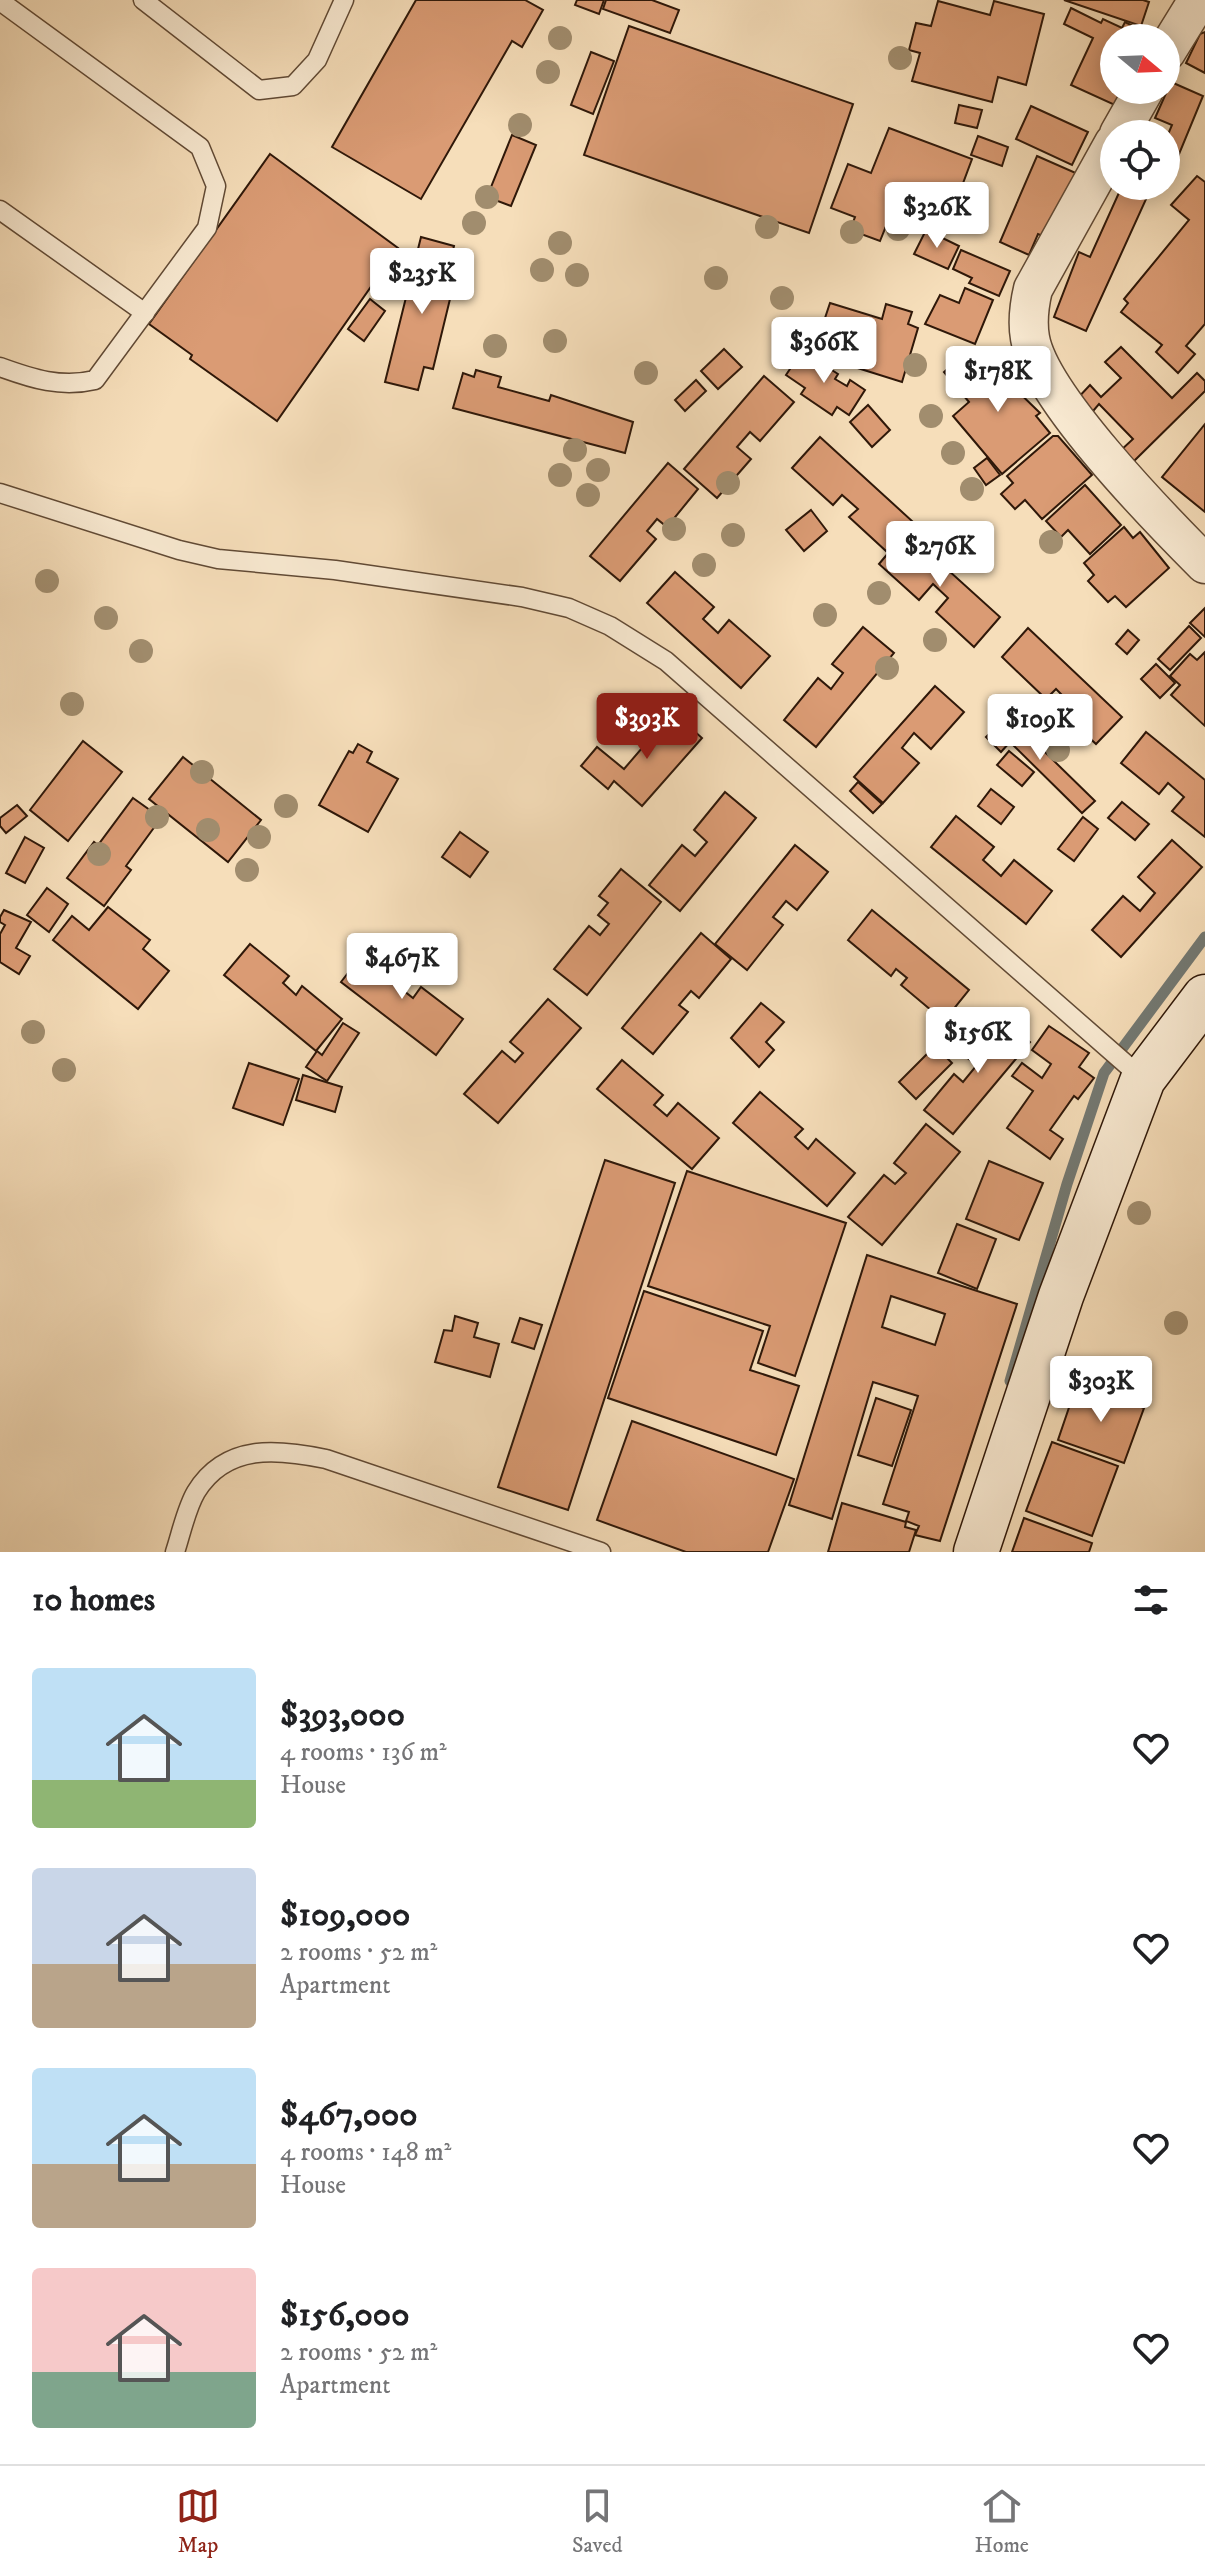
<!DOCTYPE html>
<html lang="en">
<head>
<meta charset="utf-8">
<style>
  body { margin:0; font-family:"IM FELL DW Pica",serif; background:#f2f2f2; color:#202124; height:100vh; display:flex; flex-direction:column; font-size:30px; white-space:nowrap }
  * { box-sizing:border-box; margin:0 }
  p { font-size:26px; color:#757577 }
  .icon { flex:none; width:44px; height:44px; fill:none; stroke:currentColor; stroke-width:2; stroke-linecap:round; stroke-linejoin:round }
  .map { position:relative; height:1552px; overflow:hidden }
  .sheet { display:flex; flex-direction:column; background:#fff; flex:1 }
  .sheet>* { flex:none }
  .needle { width:52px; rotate:109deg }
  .controls { position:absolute; left:1100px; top:24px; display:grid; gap:16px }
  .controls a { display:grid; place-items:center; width:80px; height:80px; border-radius:50%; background:#fff; box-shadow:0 4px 20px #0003; font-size:40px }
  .price { position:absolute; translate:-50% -68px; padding:0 18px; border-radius:8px; background:#fff; color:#222; font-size:26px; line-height:52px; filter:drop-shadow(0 2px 4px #0008) }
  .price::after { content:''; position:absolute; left:50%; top:48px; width:24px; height:18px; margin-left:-12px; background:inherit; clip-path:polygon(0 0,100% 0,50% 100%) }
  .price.current { background:#8f2418; color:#fff }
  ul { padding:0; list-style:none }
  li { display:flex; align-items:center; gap:24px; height:200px; padding:0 32px }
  li span { display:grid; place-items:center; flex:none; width:224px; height:160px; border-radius:8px; color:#555 }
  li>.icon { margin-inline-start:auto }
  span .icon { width:96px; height:96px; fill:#fffc; stroke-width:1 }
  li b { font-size:34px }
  h2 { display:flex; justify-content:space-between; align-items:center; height:96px; padding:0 32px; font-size:34px }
  .menu { display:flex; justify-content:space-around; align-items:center; height:112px; border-top:2px solid #e0e0e0; background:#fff; font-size:22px; color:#757577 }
  .menu a { display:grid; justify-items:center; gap:4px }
  .menu .current { color:#8f2418 }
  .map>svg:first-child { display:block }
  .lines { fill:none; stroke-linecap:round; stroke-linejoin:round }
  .stream { stroke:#737973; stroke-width:11 }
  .building { fill:#da9b74; stroke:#2f1809; stroke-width:2; fill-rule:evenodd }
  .lane-casing { stroke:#614a35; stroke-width:21 }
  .street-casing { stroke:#614a35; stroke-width:41 }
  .secondary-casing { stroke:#2f1809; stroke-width:47 }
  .lane { stroke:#f9ead2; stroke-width:18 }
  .street { stroke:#f9ead2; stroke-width:38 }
  .secondary { stroke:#f9ead2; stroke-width:44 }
  .tree { fill:#a18d6e }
</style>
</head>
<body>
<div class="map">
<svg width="1205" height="1552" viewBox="0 0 1205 1552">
  <rect width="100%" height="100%" fill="#f6deba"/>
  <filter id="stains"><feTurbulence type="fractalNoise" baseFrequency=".0025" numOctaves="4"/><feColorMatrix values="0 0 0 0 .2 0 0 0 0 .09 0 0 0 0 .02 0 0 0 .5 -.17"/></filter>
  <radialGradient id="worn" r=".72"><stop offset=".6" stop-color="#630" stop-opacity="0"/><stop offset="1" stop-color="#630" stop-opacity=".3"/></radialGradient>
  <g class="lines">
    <path class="stream" d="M1010 1381 1067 1184 1104 1073 1205 937"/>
  </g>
  <g class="building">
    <path d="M416 0H525L543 10 522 47 512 41 421 199 332 147Z"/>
    <path d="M577 0H604L599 14 575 5Z"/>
    <path d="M606 0H652L679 10 670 33 603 9Z"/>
    <path d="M1064 0H1143L1149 2 1141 26Z"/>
    <path d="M938 1 990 15 994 1 1044 14 1026 85 998 77 992 102 912 81 920 53 909 50 916 23 931 26Z"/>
    <path d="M1071 8 1101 23 1103 19 1122 28 1125 22 1151 35 1149 38H1114V90H1124L1117 106 1071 85 1093 38 1064 24Z"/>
    <path d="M629 26 853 104 809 233 584 155Z"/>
    <path d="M1205 32V73L1186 63 1200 34Z"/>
    <path d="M591 52 614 61 593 114 571 105Z"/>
    <path d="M1171 82 1203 96 1177 159 1166 155V139L1172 125 1155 118Z"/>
    <path d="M959 105 982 110 977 128 955 123Z"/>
    <path d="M1031 106 1088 132 1072 165 1016 139Z"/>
    <path d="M889 128 972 159 962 186 969 189 959 216 899 194 880 241 850 230 855 217 831 208 848 164 871 173Z"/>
    <path d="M512 135 536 145 511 206 487 197Z"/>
    <path d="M978 136 1008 147 1002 166 971 155Z"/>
    <path d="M270 154 398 248 277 421 190 359 192 355 149 324Z"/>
    <path d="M1037 156 1078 174 1050 239 1038 234 1029 255 1000 242Z"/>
    <path d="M1197 176 1205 182V324L1186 346 1195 354 1178 373 1156 352 1162 345 1121 312 1128 303 1124 299 1189 220 1171 205Z"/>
    <path d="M1122 186H1152L1086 331 1054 317 1079 252 1090 257Z"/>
    <path d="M926 230 959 246 948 269 914 254Z"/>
    <path d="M421 237 454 246 442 297 450 299 433 369 424 367 418 390 385 382Z"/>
    <path d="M961 250 1010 271 999 296 969 283 972 278 953 269Z"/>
    <path d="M965 288 993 300 975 344 925 324 940 295 959 303Z"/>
    <path d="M370 299 385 311 364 341 348 329Z"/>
    <path d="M830 303 882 319 886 304 912 312 908 324 918 328 902 382 813 354Z"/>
    <path d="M1121 347 1172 398 1197 373 1205 381V391L1131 464 1119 452 1133 439 1099 404 1088 417 1074 402 1090 385 1101 397 1121 378 1105 362Z"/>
    <path d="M724 349 742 367 718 389 701 371Z"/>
    <path d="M802 351 838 374 835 379 847 386 850 380 865 390 849 415 837 407 832 415 801 394 805 388 786 375Z"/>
    <path d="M996 354 1014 375 1007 381 1040 413 1036 416 1050 433 1002 474 953 416 969 402 944 372 952 365 965 381Z"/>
    <path d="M476 370 501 377 498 387 549 401 551 395 633 422 625 453 453 408 463 373 474 377Z"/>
    <path d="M764 376 794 402 760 441 750 432 737 447 751 459 717 498 684 469Z"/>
    <path d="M696 380 706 391 685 411 675 400Z"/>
    <path d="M868 405 890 430 872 447 850 422Z"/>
    <path d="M1205 424V512L1162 477Z"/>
    <path d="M1053 436H1058L1092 475 1042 519 1025 500 1015 509 1001 494 1013 483 1007 476Z"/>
    <path d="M820 437 912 521 886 551 849 517 858 509 842 495 833 505 792 468Z"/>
    <path d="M987 458 1000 475 986 485 974 468Z"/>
    <path d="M668 463 698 489 667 527 657 519 647 531 656 539 620 581 590 556Z"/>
    <path d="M1085 485 1121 525 1090 554 1068 530 1061 537 1046 521Z"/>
    <path d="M811 510 827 531 804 551 786 530Z"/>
    <path d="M1124 527 1133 538 1140 532 1169 568 1126 607 1115 596 1108 602 1088 581 1094 575 1084 563Z"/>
    <path d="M906 532 1000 617 974 647 936 612 948 598 933 584 919 600 879 564Z"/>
    <path d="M675 572 714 607 703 619 718 633 729 620 770 656 741 688 647 603Z"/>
    <path d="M1205 608V637L1190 623Z"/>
    <path d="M1189 626 1201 638 1170 670 1158 659Z"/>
    <path d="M863 627 894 653 816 747 784 720 818 678 831 689 843 673 832 664Z"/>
    <path d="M1028 628 1122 717 1096 744 1055 706 1063 696 1056 689 1046 699 1002 657Z"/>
    <path d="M1128 630 1139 640 1127 654 1116 644Z"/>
    <path d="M1205 652V726L1171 695 1180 685 1170 676 1190 654 1197 660Z"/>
    <path d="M1156 664 1175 683 1160 698 1141 679Z"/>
    <path d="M935 686 964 712 931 749 914 733 902 748 919 763 883 803 854 777Z"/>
    <path d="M673 712 702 738 642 806 614 781 608 789 581 766 597 747 624 769Z"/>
    <path d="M1008 716 1095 801 1082 813 1010 742 1001 752 986 737Z"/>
    <path d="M1146 732 1205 780V837L1172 811 1184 797 1168 783 1159 794 1121 763Z"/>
    <path d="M83 741 122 772 68 841 30 810Z"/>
    <path d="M358 744 372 752 367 762 398 779 368 832 319 805 349 751 353 753Z"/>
    <path d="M1009 751 1034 772 1022 786 997 765Z"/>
    <path d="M183 757 261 820 228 862 149 799Z"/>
    <path d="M858 782 882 804 873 813 850 791Z"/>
    <path d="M991 789 1014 807 1001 824 978 806Z"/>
    <path d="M725 792 756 818 680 911 649 885 682 845 695 856 707 842 694 830Z"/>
    <path d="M133 798 161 818 126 866 131 870 104 906 67 878 94 842 98 845Z"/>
    <path d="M1122 802 1149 824 1135 840 1108 818Z"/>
    <path d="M17 805 27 816 6 833 0 826V818Z"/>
    <path d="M956 816 994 847 983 860 1001 876 1014 860 1052 891 1026 924 931 847Z"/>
    <path d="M1083 817 1098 829 1074 861 1058 849Z"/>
    <path d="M460 832 488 852 470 877 442 857Z"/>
    <path d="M25 837 44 848 25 883 6 873Z"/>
    <path d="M1172 840 1202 867 1121 957 1092 930 1123 896 1140 911 1155 893 1138 877Z"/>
    <path d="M795 845 828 872 797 910 786 901 773 917 783 925 747 970 715 944Z"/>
    <path d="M621 869 661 902 587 995 554 969 589 926 600 935 609 924 598 915 608 903 599 896Z"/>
    <path d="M47 888 68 904 49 932 27 915Z"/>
    <path d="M108 907 150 940 143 949 169 971 138 1009 53 940 72 916 89 930Z"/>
    <path d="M4 910 31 922 16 948 30 956 19 974 0 962V934L5 925 0 922V917Z"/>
    <path d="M872 910 969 990 944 1021 901 985 907 978 896 969 891 976 848 940Z"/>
    <path d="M701 933 731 959 699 998 691 991 679 1005 688 1012 653 1054 622 1028Z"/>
    <path d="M250 944 289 976 283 983 296 995 302 986 342 1019 316 1051 224 975Z"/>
    <path d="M369 946 408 976 399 987 413 998 421 987 463 1019 436 1055 341 982Z"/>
    <path d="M548 999 581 1028 498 1123 464 1094 502 1051 515 1062 523 1053 510 1042Z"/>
    <path d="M761 1003 784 1022 766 1042 774 1050 759 1067 731 1038Z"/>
    <path d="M999 1016 1030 1042 953 1134 924 1110 954 1074 963 1082 977 1065 966 1057Z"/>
    <path d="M343 1023 359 1033 327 1081 306 1067 317 1051 322 1055Z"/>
    <path d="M1049 1026 1089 1053 1079 1067 1094 1078 1078 1099 1074 1096 1050 1130 1063 1139 1050 1159 1007 1128 1033 1091 1012 1076 1022 1063 1042 1078 1051 1064 1032 1050Z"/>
    <path d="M935 1046 952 1063 916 1099 899 1082Z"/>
    <path d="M622 1060 663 1095 654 1105 667 1116 678 1103 719 1138 692 1169 597 1089Z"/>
    <path d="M249 1063 299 1079 283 1125 233 1108Z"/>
    <path d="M303 1075 342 1087 335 1112 296 1100Z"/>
    <path d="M760 1092 803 1129 795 1137 808 1149 816 1139 855 1173 827 1206 733 1123Z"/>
    <path d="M926 1124 960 1152 882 1245 848 1217 884 1175 895 1184 906 1173 894 1163Z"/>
    <path d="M605 1160 675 1183 568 1510 498 1487Z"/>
    <path d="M989 1161 1043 1183 1019 1240 966 1219Z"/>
    <path d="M687 1171 846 1223 795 1376 758 1363 770 1326 648 1286Z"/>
    <path d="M957 1224 996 1239 977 1289 938 1273Z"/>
    <path d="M867 1255 1017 1304 940 1541 915 1535 919 1526 906 1521 909 1512 883 1504 918 1396 873 1382 832 1519 789 1505ZM891 1296 945 1314 935 1345 882 1327Z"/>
    <path d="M644 1291 763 1331 750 1370 799 1386 776 1455 608 1398Z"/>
    <path d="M455 1316 478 1323 474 1337 499 1344 490 1377 435 1362 444 1330 452 1331Z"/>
    <path d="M520 1318 542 1325 534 1349 512 1342Z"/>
    <path d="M1077 1384 1144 1408 1124 1463 1058 1440Z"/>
    <path d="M876 1398 911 1410 892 1466 858 1455Z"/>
    <path d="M632 1421 794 1479 768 1552H686L597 1520Z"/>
    <path d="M1052 1442 1118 1466 1092 1536 1026 1511Z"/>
    <path d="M842 1503 906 1522 905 1527 916 1530 909 1552H828Z"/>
    <path d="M1024 1518 1092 1543 1089 1552H1012Z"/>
  </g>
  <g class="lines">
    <g class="lane-casing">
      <g id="lane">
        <path d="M143 0 259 90 293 86 317 60 344 0"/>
        <path d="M0 1 200 147 216 186 207 228 95 380C61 388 33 379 0 367"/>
        <path d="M0 210 145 313"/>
        <path d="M0 493 179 550 218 559 335 570 522 597 569 608 610 626 666 661 1143 1079"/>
        <path d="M175 1552C181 1534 186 1509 196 1492 226 1443 278 1449 326 1459L601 1552"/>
      </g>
    </g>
    <g class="street-casing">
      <g id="street">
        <path d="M1166 52 1198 0"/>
        <path d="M1119 134 1144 90"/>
        <path d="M1114 143 1033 289C1029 306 1027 321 1030 338 1040 396 1160 519 1205 564"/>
      </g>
    </g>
    <g class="secondary-casing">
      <path id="secondary" d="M976 1552 1061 1296 1143 1079 1205 997"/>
    </g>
    <use href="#lane" class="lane"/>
    <use href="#street" class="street"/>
    <use href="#secondary" class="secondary"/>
  </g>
  <g class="tree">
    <circle cx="560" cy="38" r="12"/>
    <circle cx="900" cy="58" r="12"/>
    <circle cx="548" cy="72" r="12"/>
    <circle cx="520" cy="125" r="12"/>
    <circle cx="487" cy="197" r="12"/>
    <circle cx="474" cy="223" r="12"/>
    <circle cx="767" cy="227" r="12"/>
    <circle cx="898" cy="229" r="12"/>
    <circle cx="852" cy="232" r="12"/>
    <circle cx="560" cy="243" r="12"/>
    <circle cx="542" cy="270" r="12"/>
    <circle cx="577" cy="275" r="12"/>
    <circle cx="460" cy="276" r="12"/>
    <circle cx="716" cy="278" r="12"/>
    <circle cx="782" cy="298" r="12"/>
    <circle cx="555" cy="341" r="12"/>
    <circle cx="495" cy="346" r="12"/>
    <circle cx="915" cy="365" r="12"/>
    <circle cx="646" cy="373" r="12"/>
    <circle cx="931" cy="416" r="12"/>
    <circle cx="575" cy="450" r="12"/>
    <circle cx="953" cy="453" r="12"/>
    <circle cx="598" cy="470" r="12"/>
    <circle cx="560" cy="475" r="12"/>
    <circle cx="728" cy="483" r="12"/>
    <circle cx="972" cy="489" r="12"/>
    <circle cx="588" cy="495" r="12"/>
    <circle cx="674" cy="529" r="12"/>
    <circle cx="733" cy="535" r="12"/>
    <circle cx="1051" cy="542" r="12"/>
    <circle cx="704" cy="565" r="12"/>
    <circle cx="47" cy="581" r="12"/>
    <circle cx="879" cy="593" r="12"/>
    <circle cx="825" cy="615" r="12"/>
    <circle cx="106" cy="618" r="12"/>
    <circle cx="935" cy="640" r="12"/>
    <circle cx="141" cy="651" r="12"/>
    <circle cx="887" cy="668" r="12"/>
    <circle cx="72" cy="704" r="12"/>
    <circle cx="1058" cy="750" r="12"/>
    <circle cx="202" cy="772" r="12"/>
    <circle cx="286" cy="806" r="12"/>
    <circle cx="157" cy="817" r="12"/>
    <circle cx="208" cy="830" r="12"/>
    <circle cx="259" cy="837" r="12"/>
    <circle cx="99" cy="854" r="12"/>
    <circle cx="247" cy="870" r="12"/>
    <circle cx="33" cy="1032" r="12"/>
    <circle cx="64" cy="1070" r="12"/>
    <circle cx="1139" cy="1213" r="12"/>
    <circle cx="1176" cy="1323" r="12"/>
  </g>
  <rect width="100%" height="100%" filter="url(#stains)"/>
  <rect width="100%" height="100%" fill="url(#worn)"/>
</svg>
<div class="controls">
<a><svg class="needle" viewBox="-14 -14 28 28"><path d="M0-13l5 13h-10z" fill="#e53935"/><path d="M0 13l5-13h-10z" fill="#757577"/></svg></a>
<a><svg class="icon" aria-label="locate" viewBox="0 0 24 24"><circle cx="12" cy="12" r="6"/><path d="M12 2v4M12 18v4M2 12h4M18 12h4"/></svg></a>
</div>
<b class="price" style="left:937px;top:250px">$326K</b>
<b class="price" style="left:422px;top:316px">$235K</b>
<b class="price" style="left:824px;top:385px">$366K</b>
<b class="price" style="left:998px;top:414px">$178K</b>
<b class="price" style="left:940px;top:589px">$276K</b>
<b class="price current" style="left:647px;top:761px">$393K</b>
<b class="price" style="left:1040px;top:762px">$109K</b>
<b class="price" style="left:402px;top:1001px">$467K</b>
<b class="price" style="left:978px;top:1075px">$156K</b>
<b class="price" style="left:1101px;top:1424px">$303K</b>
</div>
<section class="sheet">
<h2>10 homes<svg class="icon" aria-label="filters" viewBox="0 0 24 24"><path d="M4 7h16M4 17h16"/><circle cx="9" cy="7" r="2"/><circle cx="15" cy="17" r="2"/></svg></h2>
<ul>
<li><span style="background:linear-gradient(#bfe0f5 70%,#8fb573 0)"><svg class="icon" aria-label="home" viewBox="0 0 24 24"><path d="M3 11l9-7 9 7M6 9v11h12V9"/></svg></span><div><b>$393,000</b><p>4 rooms · 136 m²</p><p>House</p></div><svg class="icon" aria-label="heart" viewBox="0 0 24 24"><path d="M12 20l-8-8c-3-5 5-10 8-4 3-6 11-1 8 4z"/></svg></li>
<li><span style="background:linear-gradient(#c9d6e8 60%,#b9a48a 0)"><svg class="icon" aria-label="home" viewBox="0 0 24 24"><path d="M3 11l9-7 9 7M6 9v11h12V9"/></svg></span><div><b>$109,000</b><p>2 rooms · 52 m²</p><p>Apartment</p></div><svg class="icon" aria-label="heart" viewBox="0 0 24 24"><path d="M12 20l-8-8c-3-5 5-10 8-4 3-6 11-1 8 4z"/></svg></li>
<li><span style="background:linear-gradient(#bfe0f5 60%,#b9a48a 0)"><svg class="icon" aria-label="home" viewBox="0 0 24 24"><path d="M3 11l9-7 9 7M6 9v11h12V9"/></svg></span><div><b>$467,000</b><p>4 rooms · 148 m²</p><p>House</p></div><svg class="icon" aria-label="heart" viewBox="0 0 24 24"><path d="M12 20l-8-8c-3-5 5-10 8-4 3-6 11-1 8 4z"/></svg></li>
<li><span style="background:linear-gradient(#f6c9c9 65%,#7fa58c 0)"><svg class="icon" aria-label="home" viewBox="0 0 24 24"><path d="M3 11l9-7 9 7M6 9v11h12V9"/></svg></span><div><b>$156,000</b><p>2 rooms · 52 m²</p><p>Apartment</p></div><svg class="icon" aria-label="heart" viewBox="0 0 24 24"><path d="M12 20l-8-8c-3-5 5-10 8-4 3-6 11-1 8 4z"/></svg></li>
</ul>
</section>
<nav class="menu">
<a class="current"><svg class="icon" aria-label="map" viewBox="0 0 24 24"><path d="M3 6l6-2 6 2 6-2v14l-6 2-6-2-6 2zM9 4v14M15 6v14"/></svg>Map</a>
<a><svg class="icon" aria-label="saved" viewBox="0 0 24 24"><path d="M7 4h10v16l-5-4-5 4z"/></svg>Saved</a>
<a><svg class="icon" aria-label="home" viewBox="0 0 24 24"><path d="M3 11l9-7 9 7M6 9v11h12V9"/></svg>Home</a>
</nav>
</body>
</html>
